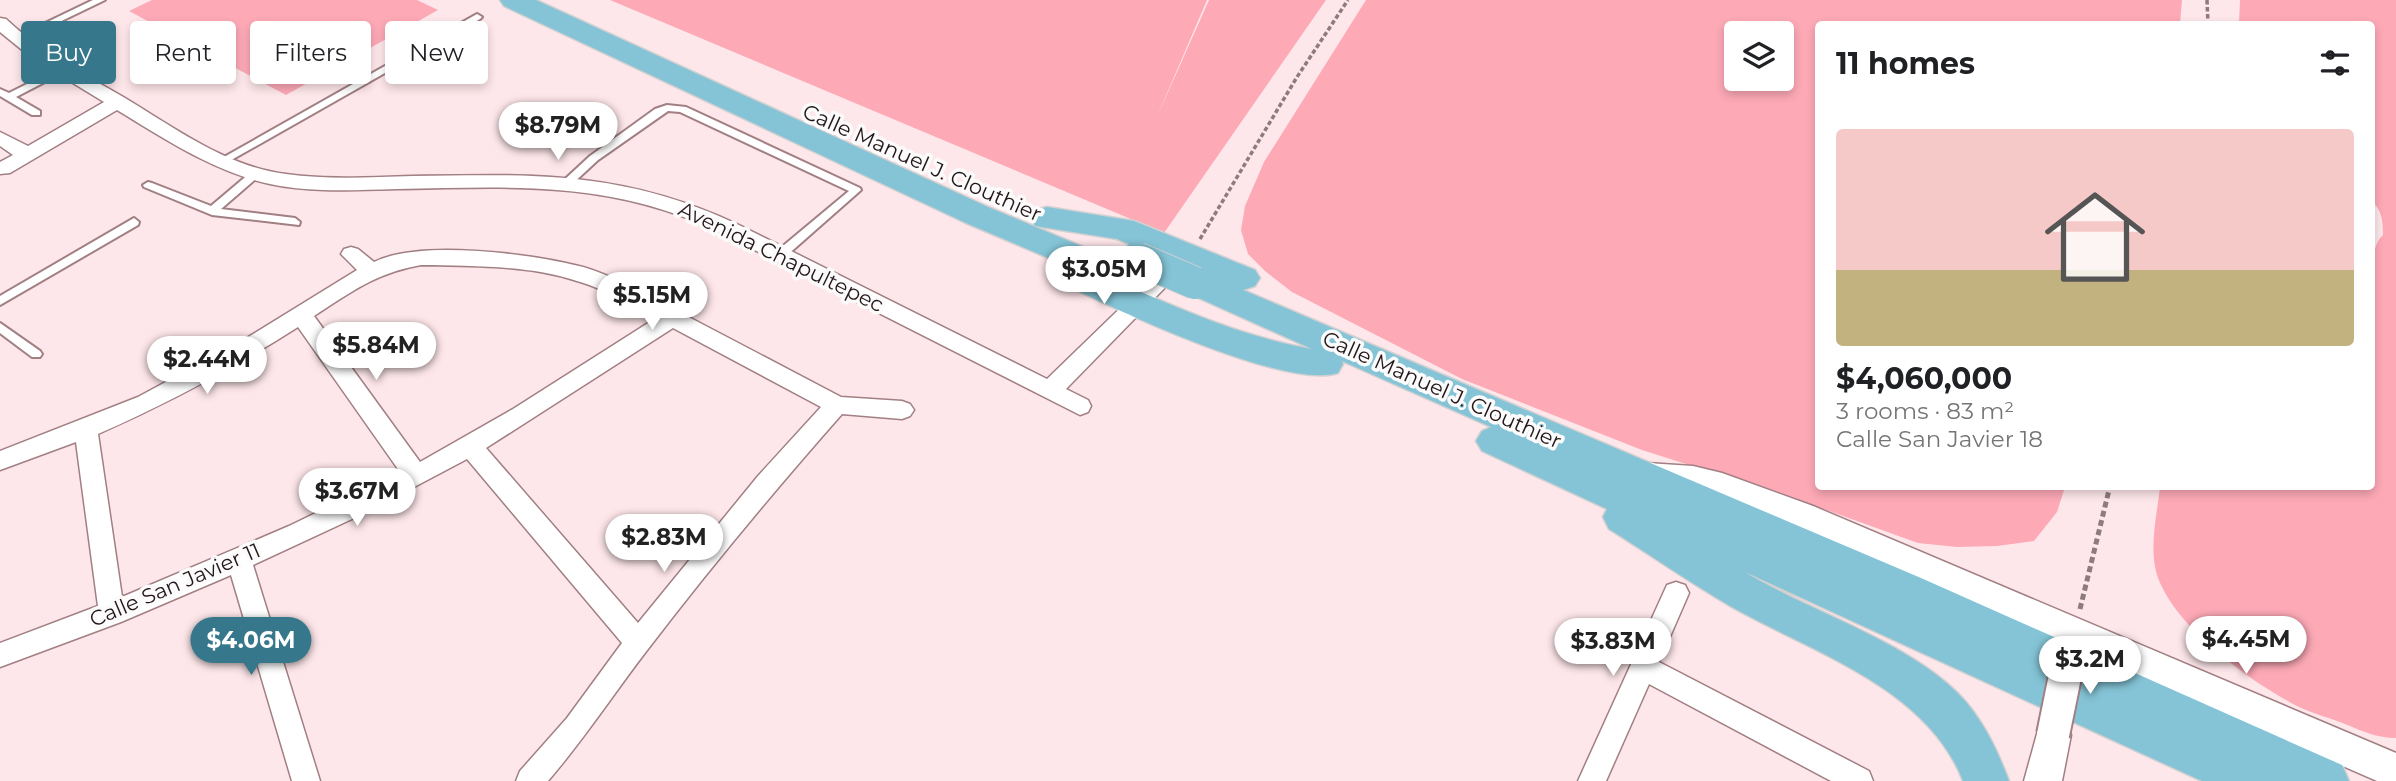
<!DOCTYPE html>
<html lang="en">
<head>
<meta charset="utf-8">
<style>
  body { margin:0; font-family:Montserrat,sans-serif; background:#f2f2f2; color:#202124; height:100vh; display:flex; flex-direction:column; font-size:26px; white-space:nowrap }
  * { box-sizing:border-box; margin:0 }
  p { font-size:23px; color:#757577 }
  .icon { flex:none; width:38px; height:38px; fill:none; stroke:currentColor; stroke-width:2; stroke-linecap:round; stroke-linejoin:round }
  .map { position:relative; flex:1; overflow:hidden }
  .side { position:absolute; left:1815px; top:21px; width:560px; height:469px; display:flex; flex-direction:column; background:#fff; border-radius:7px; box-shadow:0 4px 10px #0003 }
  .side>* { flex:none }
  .guide { position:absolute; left:21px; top:21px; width:665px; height:63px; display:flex; gap:14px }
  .buttons { position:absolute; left:1724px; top:21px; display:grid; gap:14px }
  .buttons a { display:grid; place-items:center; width:70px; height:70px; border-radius:7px; background:#fff; box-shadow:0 4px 10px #0003; font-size:35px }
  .price { position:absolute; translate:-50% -60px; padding:0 16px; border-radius:24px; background:#fff; color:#222; font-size:23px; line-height:46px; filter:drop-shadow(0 2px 4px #0008) }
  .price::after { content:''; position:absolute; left:50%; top:42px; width:21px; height:16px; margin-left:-10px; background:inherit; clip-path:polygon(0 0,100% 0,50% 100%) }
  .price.selected { background:#37778b; color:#fff }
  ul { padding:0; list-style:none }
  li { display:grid; align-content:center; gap:14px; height:371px; padding:0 21px }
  li span { display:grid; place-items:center; height:217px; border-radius:7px; color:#555 }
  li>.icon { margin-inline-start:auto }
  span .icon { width:126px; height:126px; fill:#fffc; stroke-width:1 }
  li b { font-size:30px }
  h2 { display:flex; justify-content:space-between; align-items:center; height:84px; padding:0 21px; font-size:30px }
  .chip { padding:0 24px; border-radius:7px; background:#fff; box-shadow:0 4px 10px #0003; font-size:24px; line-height:63px }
  .chip.selected { background:#37778b; color:#fff }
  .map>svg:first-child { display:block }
  .green { fill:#fda9b6; fill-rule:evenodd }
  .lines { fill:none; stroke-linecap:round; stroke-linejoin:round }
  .service-casing { stroke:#a17f83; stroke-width:4 }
  .minor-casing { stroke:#a17f83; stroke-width:3 }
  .tertiary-casing { stroke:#a17f83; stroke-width:3 }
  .primary-casing { stroke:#d3d0d1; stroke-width:3 }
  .path-far1 { stroke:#8d7b7e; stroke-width:3.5; stroke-dasharray:4.5 2.5; stroke-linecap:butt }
  .path { stroke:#8d7b7e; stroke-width:5; stroke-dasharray:6 3.5; stroke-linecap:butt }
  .service { fill:#fff; fill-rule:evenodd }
  .minor { fill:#fff; fill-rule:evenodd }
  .tertiary { fill:#fff; fill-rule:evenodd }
  .primary { fill:#84c4d6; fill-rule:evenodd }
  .tertiary-bridge-casing { stroke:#a17f83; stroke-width:36; stroke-linecap:butt }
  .primary-bridge-casing { stroke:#d3d0d1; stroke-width:34; stroke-linecap:butt }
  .tertiary-bridge { stroke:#fff; stroke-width:32 }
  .primary-bridge { stroke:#84c4d6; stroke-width:32 }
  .labels { text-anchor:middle; stroke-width:7; stroke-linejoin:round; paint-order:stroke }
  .street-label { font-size:21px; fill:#231618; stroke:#fbfbfb }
</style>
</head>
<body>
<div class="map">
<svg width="2396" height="781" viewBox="0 0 2396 781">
  <rect width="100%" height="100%" fill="#fee7ea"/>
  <g class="green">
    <path d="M152 0H417L438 10 286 95 129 11Z"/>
    <path d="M610 0H1207L1156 119 1209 0H1326L1164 233Z"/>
    <path d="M1366 0H2182L2180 24H1818V486L2065 487 2057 512 2034 541 1997 546 1957 547 1918 543 1793 498 1642 450 1462 379 1292 292 1265 271 1248 254 1241 230 1245 206 1264 162ZM1736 33H1782V79H1736Z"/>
    <path d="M2240 0H2396V738C2377 738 2362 731 2345 724 2330 718 2314 714 2299 707 2251 682 2178 630 2158 578 2148 550 2157 515 2160 487L2371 486V281C2379 266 2368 249 2383 235 2383 221 2382 210 2371 200V24H2239Z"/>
  </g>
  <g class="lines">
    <g class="service-casing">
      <g id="service">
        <path d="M93 0H105L20 41 17 42 12 39Z"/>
        <path d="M477 14 482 17 480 19 226 163 222 164 217 161Z"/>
        <path d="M63 66 66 67V71L16 97 40 111V115H32L0 96V89L9 93Z"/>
        <path d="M667 105 686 107 860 188 861 190 785 257H777L775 254 777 251 849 191 680 112 668 111 598 160 571 185H563L562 183 563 181 590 156 655 109Z"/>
        <path d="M254 172 259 175 258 177 221 209 295 218 300 222 299 225 212 215 144 187 143 185 148 182 152 183 211 206 250 173Z"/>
        <path d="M134 218 139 222 138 225 0 305V296Z"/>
        <path d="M0 323 40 351 42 354 40 357H32L0 333Z"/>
      </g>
    </g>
    <g class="minor-casing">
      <g id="minor">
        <path d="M0 18 6 19C41 52 84 74 125 98 175 128 227 167 286 174 328 180 371 177 413 176 537 174 624 171 739 225L1047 379 1172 258 1179 256 1186 258 1189 263 1066 389 1088 400 1091 406 1088 412 1080 415 715 230C608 180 512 187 397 189 355 190 311 193 270 184 214 172 165 139 117 110L10 173 0 174V162L13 155 0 146V132L28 146 104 102 32 58 0 32Z"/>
        <path d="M351 247 358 249 374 262C420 239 530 254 579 266 593 269 607 276 620 281L841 397 902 401 910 404 914 410 910 416 902 419 842 414C775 490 710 568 648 649 614 693 585 738 548 781H516L520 771 567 718 622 643 467 459 365 513 253 565 320 781H292L231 575 121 622 0 667V643L98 606 76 442 0 470V451L138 397 245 339 357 270 341 254 344 249ZM421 265C471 266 529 265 577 281 605 289 630 304 656 318L513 409 420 462 314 316C351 292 376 273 421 265ZM298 327 400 472 289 526 122 597 98 434C168 403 234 368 298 327ZM673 328 821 407 758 476 638 623 486 448Z"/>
        <path d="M1676 582 1685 585 1689 593 1659 662 1869 771 1873 781H1831L1649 684 1606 781H1578L1667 585Z"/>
      </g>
    </g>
    <g class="tertiary-casing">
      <g id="tertiary">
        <path d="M1647 463 1693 466 1722 473 1813 506 2396 753V781H2377L1791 524C1760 513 1729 499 1696 492 1676 488 1656 491 1636 485L1631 476 1636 467Z"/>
        <path d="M2053 718 2066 723 2071 735 2062 781H2024L2040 723Z"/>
      </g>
    </g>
    <g class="primary-casing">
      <path id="primary" d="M500 0H536L988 207 1136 269 1141 277 1136 285 1130 287C1189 313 1248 338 1312 349L1183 291 1178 283 1183 275 1195 271 1200 273 1117 239 1035 226 1031 218 1035 210 1047 207 1134 221 1255 270 1260 278 1255 286 1243 290 1921 578 2342 765 2349 781H2202L1745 572C1812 613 1916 644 1966 702 1986 726 1998 752 2009 781H1963C1927 687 1811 652 1730 606 1689 582 1649 554 1609 529L1603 517 1607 509 1482 451 1476 441 1482 431 1491 427 1342 361 1343 364 1338 373C1286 389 1126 314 1074 289L1069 281 1074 273 1079 271 966 223 504 6Z"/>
    </g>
    <g class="path-far1">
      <path d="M2207 0 2208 24"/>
      <path d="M1200 239 1297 77 1348 0"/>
    </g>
    <path class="path" d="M2080 609 2110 486"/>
    <use href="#service" class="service"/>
    <use href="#minor" class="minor"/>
    <use href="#tertiary" class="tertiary"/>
    <use href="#primary" class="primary"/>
    <g class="tertiary-bridge-casing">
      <path id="tertiary-bridge" d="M2053 735 2071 647"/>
    </g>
    <g class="primary-bridge-casing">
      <path id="primary-bridge" d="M1137 258 1195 283"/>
    </g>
    <use href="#tertiary-bridge" class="tertiary-bridge"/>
    <use href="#primary-bridge" class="primary-bridge"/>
  </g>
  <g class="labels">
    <g class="street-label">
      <text transform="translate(922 163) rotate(24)" y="7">Calle Manuel J. Clouthier</text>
      <text transform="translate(781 257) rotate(26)" y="7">Avenida Chapultepec</text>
      <text transform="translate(1442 390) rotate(24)" y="7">Calle Manuel J. Clouthier</text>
      <text transform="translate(175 585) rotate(-23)" y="7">Calle San Javier 11</text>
    </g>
  </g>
</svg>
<div class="buttons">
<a><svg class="icon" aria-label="layers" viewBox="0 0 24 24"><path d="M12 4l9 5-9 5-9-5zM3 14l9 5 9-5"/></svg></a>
</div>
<b class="price" style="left:558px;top:162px">$8.79M</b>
<b class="price" style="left:1104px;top:306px">$3.05M</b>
<b class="price" style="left:652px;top:332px">$5.15M</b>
<b class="price" style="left:376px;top:382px">$5.84M</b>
<b class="price" style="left:207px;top:396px">$2.44M</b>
<b class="price" style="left:357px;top:528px">$3.67M</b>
<b class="price" style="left:664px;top:574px">$2.83M</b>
<b class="price" style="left:2246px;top:676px">$4.45M</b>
<b class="price selected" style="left:251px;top:677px">$4.06M</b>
<b class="price" style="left:1613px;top:678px">$3.83M</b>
<b class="price" style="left:2090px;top:696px">$3.2M</b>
<div class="guide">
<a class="chip selected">Buy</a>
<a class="chip">Rent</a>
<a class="chip">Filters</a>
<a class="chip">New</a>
</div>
<section class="side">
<h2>11 homes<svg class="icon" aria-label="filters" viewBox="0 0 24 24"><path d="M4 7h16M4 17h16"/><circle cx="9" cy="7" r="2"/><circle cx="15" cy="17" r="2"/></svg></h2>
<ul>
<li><span style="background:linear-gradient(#f6c9c9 65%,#c2b280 0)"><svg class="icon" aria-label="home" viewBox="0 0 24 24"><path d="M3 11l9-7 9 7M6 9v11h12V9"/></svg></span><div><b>$4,060,000</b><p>3 rooms · 83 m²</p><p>Calle San Javier 18</p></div></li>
</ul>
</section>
</div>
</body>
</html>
